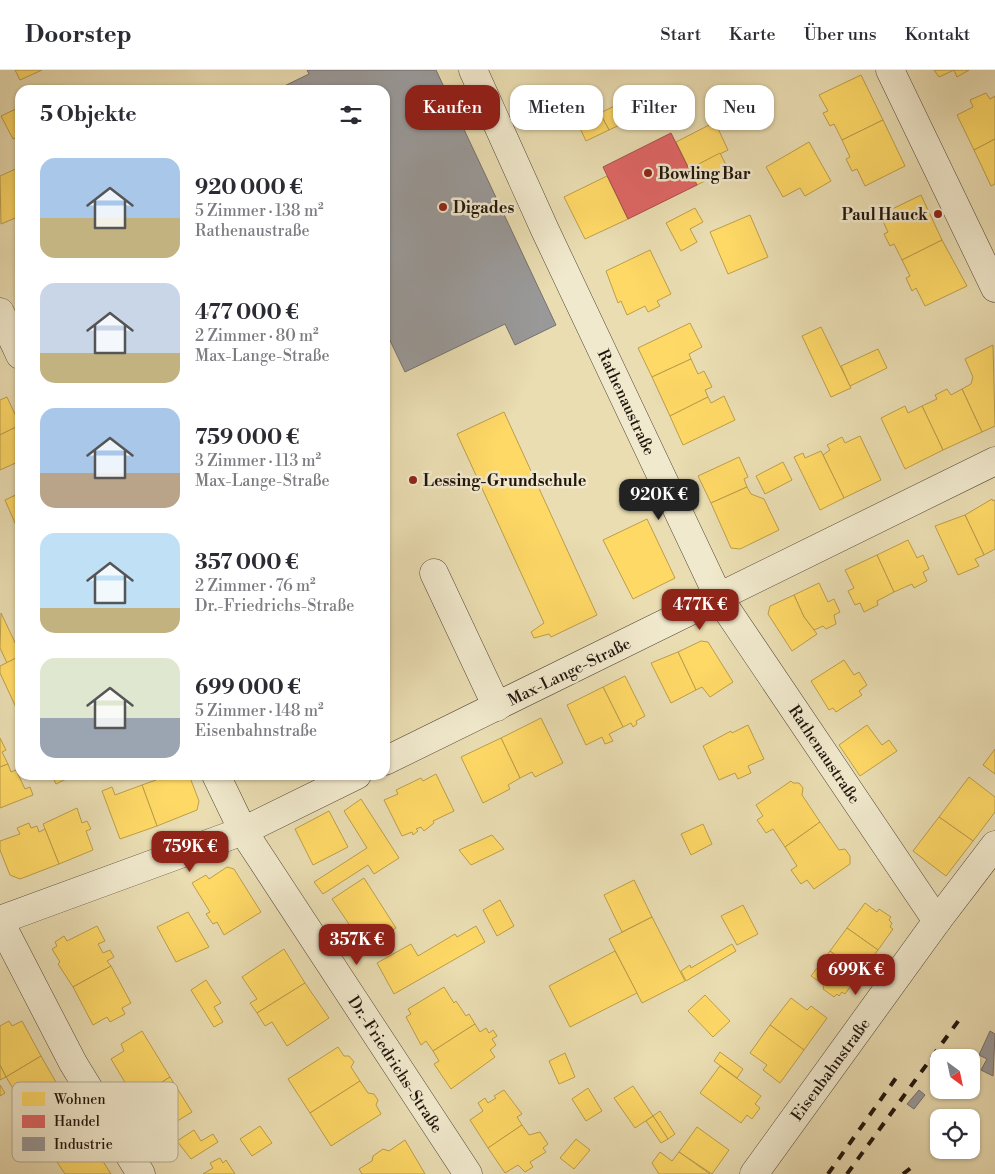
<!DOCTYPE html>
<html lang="de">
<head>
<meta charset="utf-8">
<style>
  body { margin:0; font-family:"Libre Bodoni",serif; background:#f2f2f3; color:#2b2b33; height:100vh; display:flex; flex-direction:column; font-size:19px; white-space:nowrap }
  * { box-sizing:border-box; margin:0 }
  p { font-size:16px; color:#7c7c81 }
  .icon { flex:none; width:28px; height:28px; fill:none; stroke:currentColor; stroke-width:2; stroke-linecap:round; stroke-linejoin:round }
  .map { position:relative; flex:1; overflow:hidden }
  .drawer { position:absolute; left:15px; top:15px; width:375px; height:695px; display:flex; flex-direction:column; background:#fff; border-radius:15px; box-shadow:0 1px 4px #0004 }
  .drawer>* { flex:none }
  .banner { position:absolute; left:405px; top:15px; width:475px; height:45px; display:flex; gap:10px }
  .needle { width:32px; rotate:147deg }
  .fabs { position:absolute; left:930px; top:979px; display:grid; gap:10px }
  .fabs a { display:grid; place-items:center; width:50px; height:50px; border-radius:10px; background:#fff; box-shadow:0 1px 4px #0004; font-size:25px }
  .price { position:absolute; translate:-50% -42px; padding:0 11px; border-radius:10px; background:#8f2418; color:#fff; font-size:16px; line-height:32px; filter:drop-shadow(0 1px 2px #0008) }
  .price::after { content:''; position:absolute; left:50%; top:30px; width:15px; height:11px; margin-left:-8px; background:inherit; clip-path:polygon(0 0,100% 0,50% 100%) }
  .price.active { background:#222; color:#fff }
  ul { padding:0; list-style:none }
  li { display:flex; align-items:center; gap:15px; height:125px; padding:0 25px }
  li span { display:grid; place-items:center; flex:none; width:140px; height:100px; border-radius:15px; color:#555 }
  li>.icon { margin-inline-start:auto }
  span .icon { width:60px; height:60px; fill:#fffc; stroke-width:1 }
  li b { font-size:21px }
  h2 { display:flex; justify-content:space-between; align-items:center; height:60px; padding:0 25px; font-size:21px }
  .chip { padding:0 18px; border-radius:15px; background:#fff; box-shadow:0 1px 4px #0004; font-size:18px; line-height:45px }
  .chip.active { background:#8f2418; color:#fff }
  header { display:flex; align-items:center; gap:30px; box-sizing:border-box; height:70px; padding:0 25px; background:#fff; border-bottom:1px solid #e1e1e2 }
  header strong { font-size:24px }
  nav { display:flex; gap:28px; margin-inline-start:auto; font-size:18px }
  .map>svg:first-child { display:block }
  .homes { fill:#ffd966; stroke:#bc9e4b }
  .shops { fill:#e06666; stroke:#a64e4b }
  .industry { fill:#999; stroke:#75716f }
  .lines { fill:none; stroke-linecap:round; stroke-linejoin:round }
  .minor-casing { stroke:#524736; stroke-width:29 }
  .minor { stroke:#f1e9cd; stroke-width:28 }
  .rail { stroke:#20150d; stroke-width:4; stroke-dasharray:9 9; stroke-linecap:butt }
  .poi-dot { fill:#8f2418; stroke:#f1e9cd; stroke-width:2 }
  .labels { text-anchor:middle; stroke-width:5; stroke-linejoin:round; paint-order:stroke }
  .poi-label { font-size:16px; font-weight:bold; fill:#20150d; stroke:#f1e9cd; text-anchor:start }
  .street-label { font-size:16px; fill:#20150d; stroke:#f1e9cd }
  .key { fill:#f1e9cd; stroke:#b2a993; stroke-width:1 }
  .key-label { font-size:14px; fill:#20150d }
</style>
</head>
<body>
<header>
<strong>Doorstep</strong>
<nav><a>Start</a><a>Karte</a><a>Über uns</a><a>Kontakt</a></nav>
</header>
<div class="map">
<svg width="995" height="1104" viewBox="0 0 995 1104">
  <rect width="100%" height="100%" fill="#eaddb2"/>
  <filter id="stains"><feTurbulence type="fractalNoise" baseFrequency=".004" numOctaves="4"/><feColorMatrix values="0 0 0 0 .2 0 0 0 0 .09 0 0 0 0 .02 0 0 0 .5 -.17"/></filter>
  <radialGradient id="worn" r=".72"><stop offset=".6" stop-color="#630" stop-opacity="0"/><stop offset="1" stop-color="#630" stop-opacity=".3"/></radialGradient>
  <g class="homes">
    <path d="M15 0H42L20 10Z"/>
    <path d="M934 0H969L957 7 954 0 939 7Z"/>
    <path d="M861 5 883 50 842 70 834 54 830 56 823 43 828 41 819 25Z"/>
    <path d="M726 17 737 40 717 50 705 27Z"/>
    <path d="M986 23 990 29 995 26V69L974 80 957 45 973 37 970 30Z"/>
    <path d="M625 31 634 48 609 60 600 43Z"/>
    <path d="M20 37V65L13 69 1 46Z"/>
    <path d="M600 43 609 60 586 71 578 54Z"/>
    <path d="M883 50 905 96 865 116 857 99 852 101 846 89 850 87 842 70Z"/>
    <path d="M715 52 728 80 689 99 676 72Z"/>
    <path d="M995 69V114L991 116 974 80Z"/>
    <path d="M809 72 831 111 805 126 800 118 783 127 766 97Z"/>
    <path d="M720 83 728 99 697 115 689 99Z"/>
    <path d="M20 97V146L1 154 0 106Z"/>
    <path d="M607 106 628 149 585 169 564 127Z"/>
    <path d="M921 125 942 170 902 190 894 174 890 176 884 164 888 162 880 145Z"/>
    <path d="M695 138 703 152 690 159 697 172 681 181 666 153Z"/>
    <path d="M750 145 768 187 728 204 710 162Z"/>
    <path d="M942 170 967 216 925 236 916 218 912 221 906 208 910 206 902 190Z"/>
    <path d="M650 180 671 224 657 231 660 236 648 242 645 236 627 245 621 231 618 233 606 201Z"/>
    <path d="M690 253 702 277 689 284 691 289 652 307 638 278Z"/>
    <path d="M821 257 851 318 831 327 802 266Z"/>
    <path d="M993 275 995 356 982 362 962 319 971 314 973 307 965 289Z"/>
    <path d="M878 279 887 298 850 316 841 296Z"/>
    <path d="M691 289 698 304 704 301 712 317 705 320 708 327 670 346 652 307Z"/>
    <path d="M947 319 951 325 962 319 982 362 943 380 922 336 937 329 935 325Z"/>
    <path d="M724 326 735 350 683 375 670 346 708 327 711 333Z"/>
    <path d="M7 327 20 355 0 365V330Z"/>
    <path d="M905 336 908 343 922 336 943 380 905 399 881 348Z"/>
    <path d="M504 342 597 545 551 567 549 564 534 568 531 562 544 553 457 364Z"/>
    <path d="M20 355V391L0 400V365Z"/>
    <path d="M860 366 881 410 844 428 823 385 830 380 827 375 842 367 845 373Z"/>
    <path d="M821 381 844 428 820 440 794 387 803 383 805 388Z"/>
    <path d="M739 387 748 407 744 409 747 417 711 433 698 406Z"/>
    <path d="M783 392 792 410 765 424 756 406Z"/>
    <path d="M747 417 751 424 764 429 779 460 740 479 731 478 711 433Z"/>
    <path d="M20 423V459L18 460 5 430Z"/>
    <path d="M992 429 993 431 995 430V479L984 485 965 445Z"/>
    <path d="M965 445 984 485 975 489 979 496 958 505 935 456Z"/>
    <path d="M647 449 675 508 633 529 603 470Z"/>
    <path d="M908 470 917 488 923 485 929 499 923 502 927 511 914 518 912 514 894 522 877 485Z"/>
    <path d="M877 485 894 522 877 531 878 535 864 542 860 533 855 535 848 521 854 518 845 500Z"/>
    <path d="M819 513 828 532 834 529 840 542 834 545 836 554 826 559 823 556 814 560 804 547 794 525Z"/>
    <path d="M794 525 804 547 817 564 792 581 768 544 770 536Z"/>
    <path d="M1 543 20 583V586L7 593 0 578Z"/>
    <path d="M701 571 708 572 733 612 710 627 702 617 696 620 678 582Z"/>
    <path d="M678 582 696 620 671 633 651 593Z"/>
    <path d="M20 586V646L0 603V596Z"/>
    <path d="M844 590 854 605 859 602 867 615 859 621 862 625 836 642 833 638 829 640 811 611Z"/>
    <path d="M625 606 645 646 636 651 637 654 633 657 631 653 623 657 603 617Z"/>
    <path d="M603 617 623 657 609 664 613 671 605 674 602 667 586 675 567 635Z"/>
    <path d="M541 648 563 693 535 707 532 702 520 708 501 668Z"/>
    <path d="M748 655 764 689 748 696 751 703 738 709 735 703 719 710 703 676 731 661 732 663Z"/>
    <path d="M867 655 882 675 889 670 897 681 860 706 839 675Z"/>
    <path d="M0 668 6 680 2 682 8 694 0 697Z"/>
    <path d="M501 668 520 708 508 715 510 719 483 733 461 687Z"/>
    <path d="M995 679V704L983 695Z"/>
    <path d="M8 694 11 702 16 700 25 719 30 717 33 725 0 738V697Z"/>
    <path d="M436 704 454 741 433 751 434 753 424 761 421 757 416 759 418 761 413 765 412 762 402 766 384 730 398 724 396 720 421 708 423 711Z"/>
    <path d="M52 705H74L56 714Z"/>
    <path d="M154 705H189L199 731 197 740 157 756 142 715 156 710Z"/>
    <path d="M969 707 995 727V742L973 771 939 747Z"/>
    <path d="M791 711 793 713H799L803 718 802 725 820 752 785 777 773 759 766 763 757 750 763 746 756 735Z"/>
    <path d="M142 715 157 756 120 769 102 721 112 717 115 725Z"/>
    <path d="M361 729 399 788 374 804 368 795 323 824 314 812 367 778 344 741Z"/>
    <path d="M77 738 82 753 87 751 91 759 86 761 93 780 59 794 43 754Z"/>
    <path d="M329 741 348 777 313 795 295 759Z"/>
    <path d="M939 747 973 771 946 806 913 781Z"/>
    <path d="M820 752 839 780 845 779 850 786V794L814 819 807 810 801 814 791 800 797 796 785 777Z"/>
    <path d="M29 753 31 758 37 756 39 762 45 759 59 794 20 809 10 805 0 780V771L20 764 17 758Z"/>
    <path d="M703 754 712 774 691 785 681 764Z"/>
    <path d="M492 765 504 779 471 795 459 780Z"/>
    <path d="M227 797 234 799 261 842 224 865 217 852 213 854 206 844 210 842 192 813 206 805 209 809Z"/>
    <path d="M364 808 396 858 365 878 332 829Z"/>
    <path d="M634 810 652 847 622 862 604 825Z"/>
    <path d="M500 830 514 856 497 866 483 840Z"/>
    <path d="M865 833 877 842 879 839 891 847 889 850 892 853 890 857 893 859 878 880 847 858Z"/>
    <path d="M743 835 758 864 737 875 721 846Z"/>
    <path d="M188 842 209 877 176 892 157 857Z"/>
    <path d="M652 847 685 911 642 933 609 869Z"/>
    <path d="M97 856 105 871 98 874 103 883 110 880 114 887 107 891 111 896 73 917 58 894 60 892 52 879 57 876 55 872 64 866 67 871Z"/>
    <path d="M476 856 485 872 394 924 377 893 411 874 418 886 455 864 457 867Z"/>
    <path d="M847 858 878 880 860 903 830 881Z"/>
    <path d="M732 874 736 881 686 911 681 901 690 895 691 898Z"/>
    <path d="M284 879 305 913 257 943 250 933 257 929 242 907Z"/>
    <path d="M615 881 637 923 570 957 549 916Z"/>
    <path d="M830 881 860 903 845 924 842 922 839 926 837 924 834 927 823 919 824 915 811 906Z"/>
    <path d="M111 896 131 933 122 938 125 944 110 952 107 947 93 955 73 917Z"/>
    <path d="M206 910 221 933 214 937 223 952 214 957 191 920Z"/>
    <path d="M305 913 329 948 287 976 272 952 265 956 257 943Z"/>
    <path d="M444 917 454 933 456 931 466 946 469 944 475 954 433 981 426 971 421 975 406 947 411 944 408 939Z"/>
    <path d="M705 925 730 951 713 967 688 941Z"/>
    <path d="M791 928 807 940 811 936 827 948 804 980 770 955Z"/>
    <path d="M9 951 12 956 22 951 41 986 6 1007 0 995V956Z"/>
    <path d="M475 954 480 962 486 958 489 963 493 960 497 966 492 969 496 975 490 980 495 987 451 1019 434 994 439 991 433 981Z"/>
    <path d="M770 955 804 980 780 1013 763 1000 767 995 750 983Z"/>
    <path d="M142 961 170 1007 135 1029 111 989 124 981 121 974Z"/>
    <path d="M338 977 344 986H349L354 992 351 997 360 1011 310 1043 288 1009Z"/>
    <path d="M720 982 743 999 737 1008 714 991Z"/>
    <path d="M565 983 575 1007 559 1014 549 991Z"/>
    <path d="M41 986 61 1021 27 1041 6 1007Z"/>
    <path d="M0 995 6 1007 0 1010Z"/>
    <path d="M720 996 761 1026 755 1034 760 1038 752 1049 747 1045 741 1053 700 1023Z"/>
    <path d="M170 1007 192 1042 169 1056 165 1048 152 1056 135 1029Z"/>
    <path d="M360 1011 368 1023 374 1024 378 1030 376 1035 381 1044 331 1076 310 1043Z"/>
    <path d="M0 1015 5 1023 0 1026Z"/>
    <path d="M633 1016 653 1046 635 1058 614 1028Z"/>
    <path d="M588 1018 602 1041 586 1051 572 1029Z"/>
    <path d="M504 1020 522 1044 517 1047 522 1055 488 1078 470 1050 483 1041 478 1033 485 1028 488 1033 496 1028 494 1026Z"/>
    <path d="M660 1041 675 1064 668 1069 653 1046Z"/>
    <path d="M653 1046 668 1069 661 1073 646 1051Z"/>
    <path d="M522 1055 529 1065 540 1062 548 1074 543 1078 546 1082 530 1092 533 1097 525 1102 518 1095 505 1103 488 1078Z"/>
    <path d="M260 1056 272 1073 252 1086 240 1069Z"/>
    <path d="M697 1057 729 1080 712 1104 679 1082Z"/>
    <path d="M194 1060 201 1071 213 1064 218 1072 191 1089 177 1071Z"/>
    <path d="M576 1069 590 1080 574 1099 560 1088Z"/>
    <path d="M405 1070 425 1104H362L359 1099 372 1091 373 1086 383 1079 389 1081Z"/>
    <path d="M82 1077 85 1083 94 1077 111 1104H65L57 1092Z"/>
    <path d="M660 1082 672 1091 679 1082 710 1104H659L652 1093Z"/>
    <path d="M220 1088 223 1093 226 1090 235 1104H203L213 1098 210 1093Z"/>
  </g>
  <path class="shops" d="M671 63 697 115 628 149 603 97Z"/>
  <g class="industry">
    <path d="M307 0H436L556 255 515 275 505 254 405 302 385 260V20H276L309 4Z"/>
    <path d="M990 961 995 964 993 1006 981 1000 987 989 979 985Z"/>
    <path d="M919 1020 925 1025 914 1039 907 1034Z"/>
  </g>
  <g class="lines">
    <g class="minor-casing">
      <g id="minor">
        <path d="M473 0 545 160 719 528 937 851"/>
        <path d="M890 0 995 218"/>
        <path d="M0 242 20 285"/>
        <path d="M434 503 497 637"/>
        <path d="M385 691 995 391"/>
        <path d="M216 705 243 761 468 1104"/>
        <path d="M0 850 243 761 357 705"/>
        <path d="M0 852 73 993 141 1104"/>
        <path d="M754 1104 937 851 995 775"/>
      </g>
    </g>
    <use href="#minor" class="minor"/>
    <g class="rail">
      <path d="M828 1104 896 1008"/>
      <path d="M847 1104 959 950"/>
      <path d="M903 1104 912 1097"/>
    </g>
  </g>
  <g class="poi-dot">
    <circle cx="648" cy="103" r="5"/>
    <circle cx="443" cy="137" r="5"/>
    <circle cx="938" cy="144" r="5"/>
    <circle cx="413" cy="410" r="5"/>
  </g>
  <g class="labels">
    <g class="poi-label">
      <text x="658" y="109">Bowling Bar</text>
      <text x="453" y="143">Digades</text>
      <text x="928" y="150" text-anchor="end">Paul Hauck</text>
      <text x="423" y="416">Lessing-Grundschule</text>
    </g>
    <g class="street-label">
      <text transform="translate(627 332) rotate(65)" y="6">Rathenaustraße</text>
      <text transform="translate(569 601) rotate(-26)" y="6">Max-Lange-Straße</text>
      <text transform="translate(825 684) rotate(56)" y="6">Rathenaustraße</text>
      <text transform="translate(396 994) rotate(57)" y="6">Dr.-Friedrichs-Straße</text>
      <text transform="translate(830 999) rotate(-54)" y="6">Eisenbahnstraße</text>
    </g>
  </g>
  <rect x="12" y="1012" width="166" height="80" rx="8" class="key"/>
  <rect x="22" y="1022" width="23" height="14" fill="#ffd966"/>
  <rect x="22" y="1045" width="23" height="13" fill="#e06666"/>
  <rect x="22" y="1067" width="23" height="14" fill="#999"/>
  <g class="key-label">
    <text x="54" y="1034">Wohnen</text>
    <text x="54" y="1056">Handel</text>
    <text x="54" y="1079">Industrie</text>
  </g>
  <rect width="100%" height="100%" filter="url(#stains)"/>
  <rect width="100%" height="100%" fill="url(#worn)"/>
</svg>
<div class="fabs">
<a><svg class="needle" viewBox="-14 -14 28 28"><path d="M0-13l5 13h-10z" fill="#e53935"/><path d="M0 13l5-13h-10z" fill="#7c7c81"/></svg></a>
<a><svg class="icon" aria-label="locate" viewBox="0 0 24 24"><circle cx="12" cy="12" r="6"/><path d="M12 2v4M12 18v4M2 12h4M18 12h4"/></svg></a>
</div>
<b class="price active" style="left:659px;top:451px">920K €</b>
<b class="price" style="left:700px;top:561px">477K €</b>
<b class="price" style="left:190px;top:803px">759K €</b>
<b class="price" style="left:357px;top:896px">357K €</b>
<b class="price" style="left:856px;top:926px">699K €</b>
<div class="banner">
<a class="chip active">Kaufen</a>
<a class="chip">Mieten</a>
<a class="chip">Filter</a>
<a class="chip">Neu</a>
</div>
<section class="drawer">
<h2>5 Objekte<svg class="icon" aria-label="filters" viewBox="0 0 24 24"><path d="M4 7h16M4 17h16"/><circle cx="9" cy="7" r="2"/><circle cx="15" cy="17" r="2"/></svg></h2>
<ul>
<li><span style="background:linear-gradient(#a9c7e8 60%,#c2b280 0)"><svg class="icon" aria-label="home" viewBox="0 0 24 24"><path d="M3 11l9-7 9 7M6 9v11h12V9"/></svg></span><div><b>920 000 €</b><p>5 Zimmer · 138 m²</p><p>Rathenaustraße</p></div></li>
<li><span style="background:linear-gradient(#c9d6e8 70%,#c2b280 0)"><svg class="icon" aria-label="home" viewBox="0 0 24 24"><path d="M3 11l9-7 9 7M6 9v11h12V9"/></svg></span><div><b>477 000 €</b><p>2 Zimmer · 80 m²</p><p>Max-Lange-Straße</p></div></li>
<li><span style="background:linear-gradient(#a9c7e8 65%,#b9a48a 0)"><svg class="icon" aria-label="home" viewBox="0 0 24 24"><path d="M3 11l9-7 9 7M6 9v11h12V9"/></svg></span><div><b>759 000 €</b><p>3 Zimmer · 113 m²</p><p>Max-Lange-Straße</p></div></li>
<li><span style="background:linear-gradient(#bfe0f5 75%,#c2b280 0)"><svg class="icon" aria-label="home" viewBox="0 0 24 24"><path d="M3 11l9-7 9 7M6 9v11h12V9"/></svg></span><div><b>357 000 €</b><p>2 Zimmer · 76 m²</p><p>Dr.-Friedrichs-Straße</p></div></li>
<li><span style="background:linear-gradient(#dfe7d0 60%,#9aa5b1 0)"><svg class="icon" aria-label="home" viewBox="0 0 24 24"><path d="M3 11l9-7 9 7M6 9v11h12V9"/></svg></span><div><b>699 000 €</b><p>5 Zimmer · 148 m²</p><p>Eisenbahnstraße</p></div></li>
</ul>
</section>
</div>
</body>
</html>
